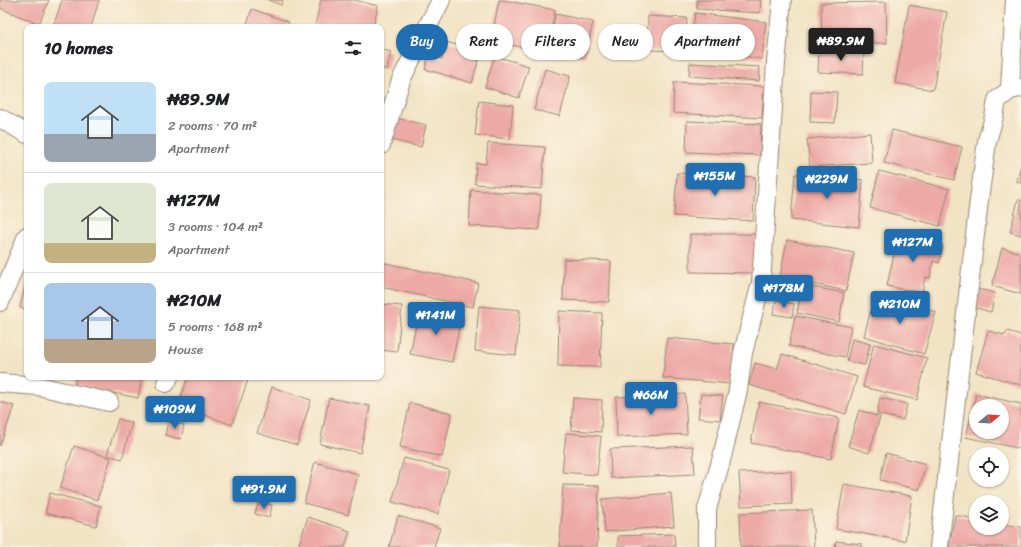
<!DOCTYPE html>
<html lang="en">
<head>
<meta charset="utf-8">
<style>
  body { margin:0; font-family:Sriracha,sans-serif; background:#f2f2f2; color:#202124; height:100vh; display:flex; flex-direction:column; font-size:15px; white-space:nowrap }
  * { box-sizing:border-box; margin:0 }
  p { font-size:13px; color:#757577 }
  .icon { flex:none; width:22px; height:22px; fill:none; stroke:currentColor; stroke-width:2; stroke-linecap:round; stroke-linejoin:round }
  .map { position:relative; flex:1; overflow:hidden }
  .drawer { position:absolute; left:24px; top:24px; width:360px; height:356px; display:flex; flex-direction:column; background:#fff; border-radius:8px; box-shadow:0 1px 3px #0004 }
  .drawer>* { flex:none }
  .hud { position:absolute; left:396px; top:24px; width:380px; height:36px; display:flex; gap:8px }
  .needle { width:26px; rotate:72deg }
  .tools { position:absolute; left:969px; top:399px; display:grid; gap:8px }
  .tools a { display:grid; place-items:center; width:40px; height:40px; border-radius:50%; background:#fff; box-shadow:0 1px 3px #0004; font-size:20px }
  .price { position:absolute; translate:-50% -34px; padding:0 9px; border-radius:4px; background:#1f6fb2; color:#fff; font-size:13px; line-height:26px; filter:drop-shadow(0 1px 2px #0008) }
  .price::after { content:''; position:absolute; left:50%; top:24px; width:12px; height:9px; margin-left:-6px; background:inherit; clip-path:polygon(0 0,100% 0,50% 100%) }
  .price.selected { background:#222; color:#fff }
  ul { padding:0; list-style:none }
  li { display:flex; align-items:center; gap:12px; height:100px; padding:0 20px }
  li+li { border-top:1px solid #e0e0e0 }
  li span { display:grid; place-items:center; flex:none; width:112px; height:80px; border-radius:8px; color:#555 }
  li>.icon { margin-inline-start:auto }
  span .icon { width:48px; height:48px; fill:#fffc; stroke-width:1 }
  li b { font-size:17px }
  h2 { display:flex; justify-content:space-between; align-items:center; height:48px; padding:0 20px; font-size:17px }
  .tag { padding:0 14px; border-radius:18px; background:#fff; box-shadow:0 1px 3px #0004; font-size:14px; line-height:36px }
  .tag.selected { background:#1f6fb2; color:#fff }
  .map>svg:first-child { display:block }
  .building { fill:#eda9a6; fill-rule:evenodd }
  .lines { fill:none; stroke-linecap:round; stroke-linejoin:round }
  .street-casing { stroke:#968672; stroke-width:20 }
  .street { stroke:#fff; stroke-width:18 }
</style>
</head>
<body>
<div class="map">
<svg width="1021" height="547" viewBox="0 0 1021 547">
  <rect width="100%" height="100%" fill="#fcf5e5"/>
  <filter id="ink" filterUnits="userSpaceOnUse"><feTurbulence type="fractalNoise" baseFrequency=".025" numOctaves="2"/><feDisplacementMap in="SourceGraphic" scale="8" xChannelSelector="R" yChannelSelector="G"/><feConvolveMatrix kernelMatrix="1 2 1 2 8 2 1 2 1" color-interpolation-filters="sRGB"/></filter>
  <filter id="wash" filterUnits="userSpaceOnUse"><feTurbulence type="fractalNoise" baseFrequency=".012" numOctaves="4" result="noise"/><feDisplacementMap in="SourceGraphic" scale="16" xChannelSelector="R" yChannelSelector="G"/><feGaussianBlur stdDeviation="0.9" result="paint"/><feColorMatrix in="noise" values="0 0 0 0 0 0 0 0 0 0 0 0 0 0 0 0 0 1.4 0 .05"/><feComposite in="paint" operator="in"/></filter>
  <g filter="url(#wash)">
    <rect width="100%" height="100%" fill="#f2e3c5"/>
    <g id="blocks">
      <g class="building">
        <path d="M0 0H49L39 24 0 8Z"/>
        <path d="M62 0H99L91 27H53Z"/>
        <path d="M268 0H283L281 5Z"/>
        <path d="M321 0H355L378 6 373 27H322L315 25Z"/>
        <path d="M499 0H503L555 10 547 52 491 41Z"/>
        <path d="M697 0H761L760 13 697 9Z"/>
        <path d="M886 2 887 43 822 44 821 3Z"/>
        <path d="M909 5 947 12 933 90 895 83Z"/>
        <path d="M252 9 289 22 287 27H246Z"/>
        <path d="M695 13 766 22 762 59 690 49Z"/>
        <path d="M556 14 593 22 585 58 548 49Z"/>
        <path d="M648 16 687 18 685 51 647 50Z"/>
        <path d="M446 42 481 52 472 83 425 69 429 55 442 59Z"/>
        <path d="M381 49 391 52 387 70 381 68Z"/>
        <path d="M819 51 864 53 863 74 818 72Z"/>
        <path d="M495 56 529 66 519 98 485 87Z"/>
        <path d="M690 63 760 67 759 81 689 76Z"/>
        <path d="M545 69 570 76 560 116 534 110Z"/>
        <path d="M674 82 764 86 762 118 673 113Z"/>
        <path d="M811 91 837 92 835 123 810 122Z"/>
        <path d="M479 101 513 105 510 139 475 135Z"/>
        <path d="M396 118 426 125 421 147 391 140Z"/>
        <path d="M687 121 761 124 760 155 686 152Z"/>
        <path d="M892 130 962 147 954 180 884 163Z"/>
        <path d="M870 133 872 163 810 167 807 139Z"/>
        <path d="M488 143 545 147 542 189 475 184 476 163 486 164Z"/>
        <path d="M1020 168H1021V183L1017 182Z"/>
        <path d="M879 171 949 189 940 226 870 208Z"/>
        <path d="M677 173 755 177 753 221 674 216Z"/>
        <path d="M795 174 863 180 859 227 791 220Z"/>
        <path d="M471 190 541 195 539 230 469 226Z"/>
        <path d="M1018 200H1021V235L1010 232Z"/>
        <path d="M690 234H756V273L690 272Z"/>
        <path d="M898 235 943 245 939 263 933 261 930 278 925 277 922 293 887 286Z"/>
        <path d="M787 240 854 253 846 291 780 277Z"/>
        <path d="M1002 248 1021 253V294L992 286Z"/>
        <path d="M564 259 611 261 609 302 563 300Z"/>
        <path d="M381 262 478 283 473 307 381 287Z"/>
        <path d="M26 282H27V310L20 308Z"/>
        <path d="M777 283 799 286 797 299 775 296Z"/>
        <path d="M803 285 844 293 839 322 797 313Z"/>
        <path d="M978 289 995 293 991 312 973 307Z"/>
        <path d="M874 299 891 304 893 300 936 312 924 354 864 336Z"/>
        <path d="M776 300 794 304 792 317 773 314Z"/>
        <path d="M381 304 402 306 397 352 381 350Z"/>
        <path d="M479 306 520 310 516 355 475 351Z"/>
        <path d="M419 310 461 318 452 362 410 354Z"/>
        <path d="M559 311 602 313 600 367 558 366Z"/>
        <path d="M795 316 851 327 845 357 789 346Z"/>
        <path d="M988 331 1005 335 1007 331 1021 335V385L976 372Z"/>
        <path d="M667 338 734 344 731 384 663 378Z"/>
        <path d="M852 339 870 344 865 365 847 361Z"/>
        <path d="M874 344 927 358 917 400 863 387Z"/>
        <path d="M782 354 857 377 846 414 749 385 755 363 777 369Z"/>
        <path d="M76 377H142L138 398 75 385Z"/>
        <path d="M188 377H249L232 425 178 405Z"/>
        <path d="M272 387 311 400 297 445 257 433Z"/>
        <path d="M685 394 687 434 617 437 616 397Z"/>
        <path d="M701 394 723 396 720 420 698 418Z"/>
        <path d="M976 394 1021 404V449L966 437ZM976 406H1002V432H976Z"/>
        <path d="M329 398 370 406 360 453 320 444Z"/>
        <path d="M573 398 602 400 601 432 571 430Z"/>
        <path d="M880 398 907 404 903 420 877 414Z"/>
        <path d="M0 402 14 406 0 446Z"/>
        <path d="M759 402 839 418 831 459 751 443Z"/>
        <path d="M410 403 452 413 442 457 400 447Z"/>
        <path d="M859 410 880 417 869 453 848 446Z"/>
        <path d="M118 419 132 423 122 459 107 455Z"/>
        <path d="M168 422 184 425 181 439 165 435Z"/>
        <path d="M566 433 601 436 597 475 562 472Z"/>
        <path d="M74 446 111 458 97 500 60 488Z"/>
        <path d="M693 446 695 474 611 478 610 449Z"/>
        <path d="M886 453 926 464 919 490 880 480Z"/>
        <path d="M404 458 449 470 438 514 392 502Z"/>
        <path d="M315 462 358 474 348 515 304 503Z"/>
        <path d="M791 471 792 504 741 506 739 473Z"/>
        <path d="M844 484 912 496 905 541 836 529Z"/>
        <path d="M563 485 599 486 597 547H560Z"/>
        <path d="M50 493 101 506 96 526 45 513Z"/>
        <path d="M671 493 674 526 605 532 602 499Z"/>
        <path d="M259 501 272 505 269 518 255 514Z"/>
        <path d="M812 510 814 547H741L740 513Z"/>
        <path d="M955 515 976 519V528H1002V524L1021 527V547H949Z"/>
        <path d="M398 516 440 528 434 547H389Z"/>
        <path d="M308 517 350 531 345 547H298Z"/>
        <path d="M674 534 675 547H618V536Z"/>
        <path d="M836 541 862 544V547H835Z"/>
      </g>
    </g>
  </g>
  <g filter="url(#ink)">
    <use href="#blocks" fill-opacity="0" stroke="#968672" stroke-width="1"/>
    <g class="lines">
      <g class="street-casing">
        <g id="street">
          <path d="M1010 90 1015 0"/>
          <path d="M0 118 27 134"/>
          <path d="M381 145 401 80 441 0"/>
          <path d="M0 302 27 236"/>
          <path d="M0 383 38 386 109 402"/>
          <path d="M166 383 169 377"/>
          <path d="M707 547V509L721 461 738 390 743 353 761 283 776 63 782 0"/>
          <path d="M939 547 979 200 987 141 994 117 997 100 1010 90 1021 88"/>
        </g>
      </g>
      <use href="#street" class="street"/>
    </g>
  </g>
</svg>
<div class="tools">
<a><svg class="needle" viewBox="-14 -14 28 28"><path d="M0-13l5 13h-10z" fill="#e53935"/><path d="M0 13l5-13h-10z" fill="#757577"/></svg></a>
<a><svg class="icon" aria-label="locate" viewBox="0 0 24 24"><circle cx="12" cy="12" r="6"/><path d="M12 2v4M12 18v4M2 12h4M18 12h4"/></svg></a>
<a><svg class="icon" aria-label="layers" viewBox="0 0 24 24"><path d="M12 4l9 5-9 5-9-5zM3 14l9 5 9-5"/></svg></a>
</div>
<b class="price selected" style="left:841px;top:62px">₦89.9M</b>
<b class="price" style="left:715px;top:197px">₦155M</b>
<b class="price" style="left:827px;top:200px">₦229M</b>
<b class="price" style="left:913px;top:263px">₦127M</b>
<b class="price" style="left:784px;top:309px">₦178M</b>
<b class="price" style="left:900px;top:325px">₦210M</b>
<b class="price" style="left:436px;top:336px">₦141M</b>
<b class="price" style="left:651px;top:416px">₦66M</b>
<b class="price" style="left:175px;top:430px">₦109M</b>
<b class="price" style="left:264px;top:510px">₦91.9M</b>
<div class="hud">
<a class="tag selected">Buy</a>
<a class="tag">Rent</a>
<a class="tag">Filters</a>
<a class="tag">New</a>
<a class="tag">Apartment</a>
</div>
<section class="drawer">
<h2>10 homes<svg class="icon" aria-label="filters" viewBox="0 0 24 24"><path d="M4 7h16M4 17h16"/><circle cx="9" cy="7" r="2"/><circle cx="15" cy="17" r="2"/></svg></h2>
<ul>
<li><span style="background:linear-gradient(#bfe0f5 65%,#9aa5b1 0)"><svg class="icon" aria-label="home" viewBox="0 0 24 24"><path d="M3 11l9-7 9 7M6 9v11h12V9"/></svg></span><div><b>₦89.9M</b><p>2 rooms · 70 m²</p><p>Apartment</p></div></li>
<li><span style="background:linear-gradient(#dfe7d0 75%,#c2b280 0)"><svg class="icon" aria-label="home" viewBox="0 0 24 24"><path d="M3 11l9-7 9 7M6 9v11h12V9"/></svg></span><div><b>₦127M</b><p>3 rooms · 104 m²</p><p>Apartment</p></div></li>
<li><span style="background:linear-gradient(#a9c7e8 70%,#b9a48a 0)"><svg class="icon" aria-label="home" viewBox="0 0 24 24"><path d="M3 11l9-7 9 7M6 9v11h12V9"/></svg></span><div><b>₦210M</b><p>5 rooms · 168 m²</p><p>House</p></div></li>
</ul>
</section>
</div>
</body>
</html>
